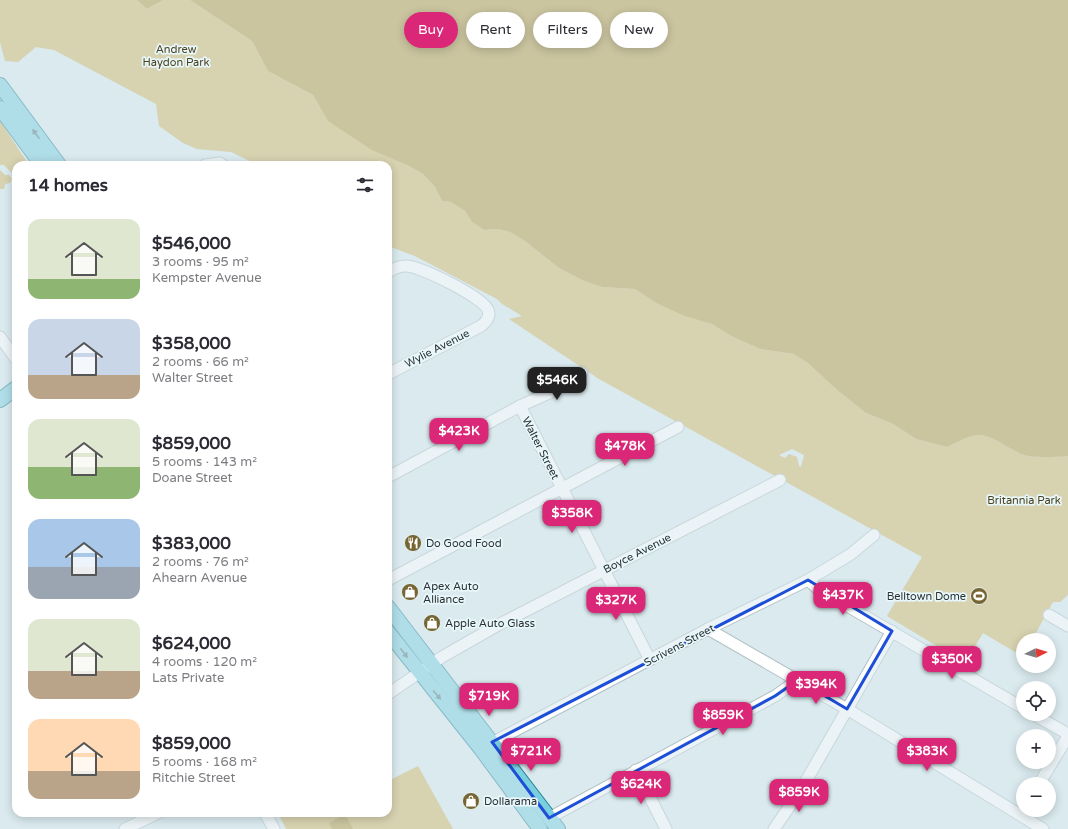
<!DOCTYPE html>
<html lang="en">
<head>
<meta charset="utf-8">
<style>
  body { margin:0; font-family:"Varela Round",sans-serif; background:#f7f7f7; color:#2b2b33; height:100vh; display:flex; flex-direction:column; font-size:15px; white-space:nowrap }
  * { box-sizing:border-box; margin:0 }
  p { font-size:13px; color:#7c7c81 }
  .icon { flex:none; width:22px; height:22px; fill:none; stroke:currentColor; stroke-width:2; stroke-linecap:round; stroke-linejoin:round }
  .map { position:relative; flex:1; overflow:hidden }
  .sheet { position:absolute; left:12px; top:161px; width:380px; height:656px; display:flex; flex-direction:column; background:#fff; border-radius:12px; box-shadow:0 2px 10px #0003 }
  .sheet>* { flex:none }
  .hud { position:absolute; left:404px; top:12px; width:380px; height:36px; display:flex; gap:8px }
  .needle { width:26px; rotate:85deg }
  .buttons { position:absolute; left:1016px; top:633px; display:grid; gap:8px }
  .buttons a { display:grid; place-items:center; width:40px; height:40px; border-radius:50%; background:#fff; box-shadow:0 2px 10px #0003; font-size:20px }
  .price { position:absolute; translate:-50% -34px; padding:0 9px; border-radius:8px; background:#db2777; color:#fff; font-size:13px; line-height:26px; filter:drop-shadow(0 1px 2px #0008) }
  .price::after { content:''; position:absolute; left:50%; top:24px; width:12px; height:9px; margin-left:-6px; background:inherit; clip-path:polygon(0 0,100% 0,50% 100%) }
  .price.active { background:#222; color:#fff }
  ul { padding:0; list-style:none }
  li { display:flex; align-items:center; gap:12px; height:100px; padding:0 16px }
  li span { display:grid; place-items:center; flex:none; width:112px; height:80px; border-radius:12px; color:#555 }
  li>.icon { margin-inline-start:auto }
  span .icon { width:48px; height:48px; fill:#fffc; stroke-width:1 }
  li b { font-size:17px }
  h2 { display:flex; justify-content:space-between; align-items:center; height:48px; padding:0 16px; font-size:17px }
  .tag { padding:0 14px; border-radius:18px; background:#fff; box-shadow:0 2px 10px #0003; font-size:14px; line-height:36px }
  .tag.active { background:#db2777; color:#fff }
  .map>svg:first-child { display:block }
  .green { fill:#d2b663; fill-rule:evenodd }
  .water { fill:#b6983f }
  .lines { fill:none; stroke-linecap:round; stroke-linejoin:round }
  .minor-casing { stroke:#b2c1c5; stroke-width:13 }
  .major-casing { stroke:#268395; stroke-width:16 }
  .minor { stroke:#fff; stroke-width:11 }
  .major { stroke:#7acfdf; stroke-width:14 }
  .oneway { fill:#4f7981 }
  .marked { fill:none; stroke:#1d4ed8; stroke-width:3; stroke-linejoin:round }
  .labels { text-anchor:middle; stroke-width:3.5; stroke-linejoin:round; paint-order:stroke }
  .park-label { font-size:11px; fill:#4e421c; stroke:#e7f7fb }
  .street-label { font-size:11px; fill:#2c3234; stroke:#e7f7fb }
  .poi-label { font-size:11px; fill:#2c3234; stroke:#e7f7fb; text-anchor:start }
</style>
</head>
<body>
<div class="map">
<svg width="1068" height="829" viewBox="0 0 1068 829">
  <rect width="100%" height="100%" fill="#daeaee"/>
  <g class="green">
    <path d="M0 0H137L147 9 163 0H190L252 41 268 71 313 95 328 121 423 174 435 187 442 201 451 202 465 211 472 222 484 230 498 229 510 232 525 241 559 268 584 281 602 287 635 289 656 303 685 315 712 324 731 336 760 349 794 354 808 363 837 390 866 413 893 424 916 439 947 447C956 443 969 435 979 435 994 435 1011 452 1028 456 1040 458 1055 456 1068 456V595L1060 602H1053L1032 640H1023L1022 656 983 633 965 663 887 616 922 557 599 379 509 319 522 316 502 304 497 299 415 256 388 246V165H258L231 152 197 149 183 143 159 126 156 104 54 50 36 47 18 62 5 61 0 42ZM792 449 804 455 801 467 799 466 797 457 789 454 785 458 779 455Z"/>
    <path d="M0 121 29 165H16V177L4 165H0Z"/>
    <path d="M0 170 5 175H9L12 179 10 183 5 184 4 189H0Z"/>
    <path d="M418 766 453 829H286L278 813H388V781Z"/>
  </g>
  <g class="water">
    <path d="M137 0H163L147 9Z"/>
    <path d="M190 0H1068V456C1056 457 1040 458 1028 456 1011 452 994 435 979 435 969 435 956 443 947 447L916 439 893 424 866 413 837 390 808 363 794 354 760 349 731 336 712 324 685 316 656 303 635 289 602 287 584 281 559 268 525 241 510 232 498 229 484 230 472 222 465 211 451 202 442 201 435 187 423 174 407 165 372 150 328 121 313 95 268 71 252 41Z"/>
    <path d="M345 814 353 829H332L329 823Z"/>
  </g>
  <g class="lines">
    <g class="minor-casing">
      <g id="minor">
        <path d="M205 165 220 163 223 165"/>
        <path d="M388 272C393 269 399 266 405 266 419 265 484 298 488 310 491 317 486 322 481 326L388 374"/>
        <path d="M0 337 16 359"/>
        <path d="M520 406 650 660"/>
        <path d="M388 477 520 406 549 393 582 373"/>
        <path d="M388 580 678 427"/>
        <path d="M808 580 818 589 1023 708"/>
        <path d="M1049 615 1068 626"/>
        <path d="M708 629 847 709 1043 829"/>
        <path d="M388 694 442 657 498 625 780 480"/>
        <path d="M1033 714 1068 734"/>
        <path d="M486 746 708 629 808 580 851 554 874 535"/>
        <path d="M636 770 666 829"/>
        <path d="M1039 784 1068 736"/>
        <path d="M265 813 274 829"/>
        <path d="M549 818 775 696 798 680"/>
        <path d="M125 829 158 813"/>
        <path d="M774 829 802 788 892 631"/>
      </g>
    </g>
    <g class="major-casing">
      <g id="major">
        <path d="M0 85 59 165"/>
        <path d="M0 108 42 165"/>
        <path d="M0 400 16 388"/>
        <path d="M388 607 558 829"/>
        <path d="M388 632 481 749 540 829"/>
      </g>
    </g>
    <use href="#minor" class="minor"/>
    <use href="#major" class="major"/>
  </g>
  <defs><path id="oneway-solid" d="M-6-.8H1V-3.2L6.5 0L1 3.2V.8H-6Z"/></defs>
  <g class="oneway">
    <use href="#oneway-solid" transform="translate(36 134) rotate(-126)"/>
    <use href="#oneway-solid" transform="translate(404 653) rotate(53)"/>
    <use href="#oneway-solid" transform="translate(437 695) rotate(50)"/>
  </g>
  <path d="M0 0H1068V829H0ZM808 580 892 631 847 709 798 680 775 696 549 818 492 742Z" fill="#daeaee" fill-opacity=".55" fill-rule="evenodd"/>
  <path class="marked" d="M808 580 892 631 847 709 798 680 775 696 549 818 492 742Z"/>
  <defs>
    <g id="restaurant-disc" transform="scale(0.9)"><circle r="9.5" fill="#776634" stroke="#e7f7fb"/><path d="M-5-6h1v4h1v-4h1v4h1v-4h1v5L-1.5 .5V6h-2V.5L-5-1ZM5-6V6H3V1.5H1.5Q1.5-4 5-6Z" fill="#fff"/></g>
    <g id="shop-disc" transform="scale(0.9)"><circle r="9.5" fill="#776634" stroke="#e7f7fb"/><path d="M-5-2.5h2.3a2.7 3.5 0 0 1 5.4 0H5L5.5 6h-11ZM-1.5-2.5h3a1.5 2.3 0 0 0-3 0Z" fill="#fff"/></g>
    <g id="stadium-disc" transform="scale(0.9)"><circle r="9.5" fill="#776634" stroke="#e7f7fb"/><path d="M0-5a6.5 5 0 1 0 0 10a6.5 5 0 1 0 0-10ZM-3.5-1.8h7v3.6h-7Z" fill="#fff"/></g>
  </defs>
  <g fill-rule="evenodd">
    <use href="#restaurant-disc" x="413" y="543"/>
    <use href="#shop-disc" x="410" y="592"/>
    <use href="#stadium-disc" x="979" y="596"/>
    <use href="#shop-disc" x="432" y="623"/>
    <use href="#shop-disc" x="471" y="801"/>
  </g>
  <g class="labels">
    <g class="park-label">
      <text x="176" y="53">Andrew<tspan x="176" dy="13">Haydon Park</tspan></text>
      <text x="1024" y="504">Britannia Park</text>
    </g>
    <g class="street-label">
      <text transform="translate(437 348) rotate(-27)" y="4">Wylie Avenue</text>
      <text transform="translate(541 448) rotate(63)" y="4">Walter Street</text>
      <text transform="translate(637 553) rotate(-27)" y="4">Boyce Avenue</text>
      <text transform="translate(679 645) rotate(-28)" y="4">Scrivens Street</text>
    </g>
    <g class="poi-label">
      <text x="426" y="547">Do Good Food</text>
      <text x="423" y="590">Apex Auto<tspan x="423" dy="13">Alliance</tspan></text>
      <text x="966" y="600" text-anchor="end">Belltown Dome</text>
      <text x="445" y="627">Apple Auto Glass</text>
      <text x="484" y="805">Dollarama</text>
    </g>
  </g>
</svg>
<div class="buttons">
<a><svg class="needle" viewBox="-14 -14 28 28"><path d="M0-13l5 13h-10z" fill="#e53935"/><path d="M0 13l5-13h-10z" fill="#7c7c81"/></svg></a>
<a><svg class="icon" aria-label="locate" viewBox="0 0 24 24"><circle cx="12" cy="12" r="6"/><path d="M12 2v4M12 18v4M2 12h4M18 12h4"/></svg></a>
<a>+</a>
<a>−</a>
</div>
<b class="price active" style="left:557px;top:401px">$546K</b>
<b class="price" style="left:459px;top:452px">$423K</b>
<b class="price" style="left:625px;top:467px">$478K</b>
<b class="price" style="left:572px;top:534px">$358K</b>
<b class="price" style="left:843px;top:616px">$437K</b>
<b class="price" style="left:616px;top:621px">$327K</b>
<b class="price" style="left:952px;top:680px">$350K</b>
<b class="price" style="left:816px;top:705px">$394K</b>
<b class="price" style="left:489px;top:717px">$719K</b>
<b class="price" style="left:723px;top:736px">$859K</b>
<b class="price" style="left:531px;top:772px">$721K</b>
<b class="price" style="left:927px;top:772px">$383K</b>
<b class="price" style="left:641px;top:805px">$624K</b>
<b class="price" style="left:799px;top:813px">$859K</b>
<div class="hud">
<a class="tag active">Buy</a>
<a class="tag">Rent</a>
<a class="tag">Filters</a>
<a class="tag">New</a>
</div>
<section class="sheet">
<h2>14 homes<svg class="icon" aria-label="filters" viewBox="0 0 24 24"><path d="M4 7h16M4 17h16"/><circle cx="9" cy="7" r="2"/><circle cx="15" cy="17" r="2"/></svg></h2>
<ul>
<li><span style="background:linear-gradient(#dfe7d0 75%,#8fb573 0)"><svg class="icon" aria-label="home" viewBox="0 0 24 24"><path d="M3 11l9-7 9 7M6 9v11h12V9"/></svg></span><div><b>$546,000</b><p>3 rooms · 95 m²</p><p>Kempster Avenue</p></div></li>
<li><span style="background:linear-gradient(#c9d6e8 70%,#b9a48a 0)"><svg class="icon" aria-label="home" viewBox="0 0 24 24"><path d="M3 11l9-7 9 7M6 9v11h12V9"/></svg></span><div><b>$358,000</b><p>2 rooms · 66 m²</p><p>Walter Street</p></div></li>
<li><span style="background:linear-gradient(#dfe7d0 60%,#8fb573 0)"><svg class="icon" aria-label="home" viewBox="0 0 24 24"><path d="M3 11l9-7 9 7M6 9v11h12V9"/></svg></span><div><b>$859,000</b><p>5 rooms · 143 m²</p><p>Doane Street</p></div></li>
<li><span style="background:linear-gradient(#a9c7e8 60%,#9aa5b1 0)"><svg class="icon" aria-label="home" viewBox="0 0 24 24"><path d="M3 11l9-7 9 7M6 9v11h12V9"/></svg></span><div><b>$383,000</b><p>2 rooms · 76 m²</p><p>Ahearn Avenue</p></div></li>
<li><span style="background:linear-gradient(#dfe7d0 65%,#b9a48a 0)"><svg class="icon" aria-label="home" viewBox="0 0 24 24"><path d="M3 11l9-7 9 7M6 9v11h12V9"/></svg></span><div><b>$624,000</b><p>4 rooms · 120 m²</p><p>Lats Private</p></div></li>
<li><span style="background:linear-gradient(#ffd9b3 65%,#b9a48a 0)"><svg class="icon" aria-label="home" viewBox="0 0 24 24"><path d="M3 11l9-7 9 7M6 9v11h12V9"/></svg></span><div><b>$859,000</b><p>5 rooms · 168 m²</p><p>Ritchie Street</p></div></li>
</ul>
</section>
</div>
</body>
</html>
